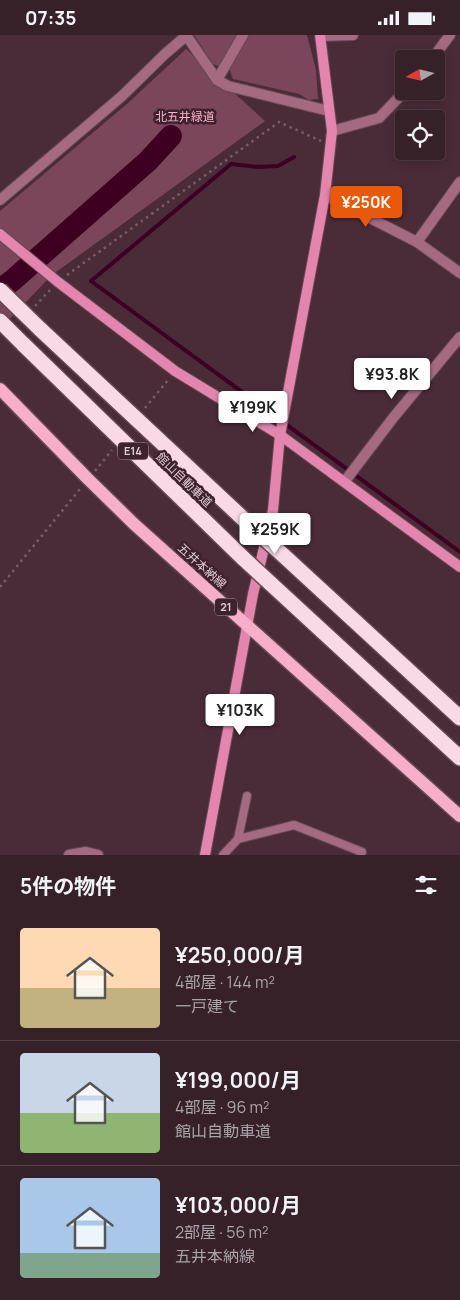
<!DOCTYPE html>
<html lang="ja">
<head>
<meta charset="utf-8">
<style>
  body { margin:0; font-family:Manrope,"Noto Sans JP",sans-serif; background:#3e2931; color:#f1f3f6; height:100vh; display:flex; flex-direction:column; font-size:19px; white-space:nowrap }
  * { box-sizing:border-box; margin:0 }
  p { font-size:16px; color:#aaa3a8 }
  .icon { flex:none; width:28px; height:28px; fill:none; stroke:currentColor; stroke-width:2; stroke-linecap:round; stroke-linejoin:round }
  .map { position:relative; height:820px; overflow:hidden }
  .side { display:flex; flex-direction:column; background:#372129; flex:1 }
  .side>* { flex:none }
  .needle { width:32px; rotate:262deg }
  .buttons { position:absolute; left:395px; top:15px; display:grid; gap:10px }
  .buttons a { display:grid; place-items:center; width:50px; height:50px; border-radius:5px; background:#372129; box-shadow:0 2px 12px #0003,0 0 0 1px #513e46; font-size:25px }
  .price { position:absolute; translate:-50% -42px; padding:0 11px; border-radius:5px; background:#fff; color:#222; font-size:16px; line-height:32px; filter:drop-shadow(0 1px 2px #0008) }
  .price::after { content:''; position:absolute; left:50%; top:30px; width:15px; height:11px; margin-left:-8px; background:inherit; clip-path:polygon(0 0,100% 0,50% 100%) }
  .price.on { background:#ea580c; color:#fff }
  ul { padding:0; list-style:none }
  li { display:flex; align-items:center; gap:15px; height:125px; padding:0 20px }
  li+li { border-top:1px solid #513e46 }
  li span { display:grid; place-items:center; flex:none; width:140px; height:100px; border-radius:5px; color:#555 }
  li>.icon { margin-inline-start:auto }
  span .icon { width:60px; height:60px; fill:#fffc; stroke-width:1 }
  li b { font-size:21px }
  h2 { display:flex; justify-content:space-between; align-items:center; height:60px; padding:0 20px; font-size:21px }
  .status { display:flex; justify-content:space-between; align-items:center; height:35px; padding:0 25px; background:#372129; direction:ltr }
  .status svg { height:14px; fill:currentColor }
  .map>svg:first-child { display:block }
  .green { fill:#7b455b }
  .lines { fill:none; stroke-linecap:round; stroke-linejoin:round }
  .stream { stroke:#3d0021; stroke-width:4 }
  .river { stroke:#3d0021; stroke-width:22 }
  .lane-casing { stroke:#644953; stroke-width:10 }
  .street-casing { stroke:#644953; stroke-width:12 }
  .secondary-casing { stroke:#644953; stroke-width:12 }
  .primary-casing { stroke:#644953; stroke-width:15 }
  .highway-casing { stroke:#644953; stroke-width:18 }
  .path { stroke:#775d66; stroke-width:2.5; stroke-dasharray:2.5 4; stroke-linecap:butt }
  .lane { stroke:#a56a82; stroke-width:8 }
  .street { stroke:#a56a82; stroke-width:10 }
  .secondary { stroke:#e485ad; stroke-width:10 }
  .primary { stroke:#f7aecb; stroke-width:12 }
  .highway { stroke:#f8d9e5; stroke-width:15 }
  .highway-bridge-casing { stroke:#644953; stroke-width:18; stroke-linecap:butt }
  .highway-bridge { stroke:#f8d9e5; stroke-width:15 }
  .labels { text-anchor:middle; stroke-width:5; stroke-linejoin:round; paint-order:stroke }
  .shield { fill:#3e222d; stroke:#af99a1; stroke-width:1 }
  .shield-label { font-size:11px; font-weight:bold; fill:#dfccd3 }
  .park-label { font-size:12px; fill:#fcb3d0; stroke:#3e222d }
  .street-label { font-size:12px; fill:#dfccd3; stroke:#3e222d }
</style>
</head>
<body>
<div class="status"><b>07:35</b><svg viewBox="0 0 49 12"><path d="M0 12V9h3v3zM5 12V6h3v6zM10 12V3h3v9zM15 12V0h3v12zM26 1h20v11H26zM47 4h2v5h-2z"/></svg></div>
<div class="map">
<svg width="460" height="820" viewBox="0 0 460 820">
  <rect width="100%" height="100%" fill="#492c37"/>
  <g class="green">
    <path d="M194 0H307L316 35 318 64 309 65 299 59 233 44 230 36 213 29Z"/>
    <path d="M186 14 265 86 52 240 0 294V176L128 68Z"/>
  </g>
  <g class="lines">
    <path class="stream" d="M294 122 278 131 258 132 231 129 91 246 460 517"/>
    <path class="river" d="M0 255 13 245 148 126 171 101"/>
    <g class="lane-casing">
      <g id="lane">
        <path d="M238 804 247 761"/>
        <path d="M223 820 238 804 294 790 362 817"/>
      </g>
    </g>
    <g class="street-casing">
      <g id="street">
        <path d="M186 0 217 45 228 51 329 76"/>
        <path d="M321 1 353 0"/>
        <path d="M432 24 450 0"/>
        <path d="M217 45 243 0"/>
        <path d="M332 96 379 83 405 56"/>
        <path d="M325 160 417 207 460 238"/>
        <path d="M0 165 122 61 165 19 186 1"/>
        <path d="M417 207 460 147"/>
        <path d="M345 446 393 383 460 302"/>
        <path d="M69 820 86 817 98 820"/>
      </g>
    </g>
    <g class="secondary-casing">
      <g id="secondary">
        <path d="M0 199 58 247 175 336 280 400 460 532"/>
        <path d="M205 820 253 559 273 475 280 400 325 160 332 96 320 0"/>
      </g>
    </g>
    <g class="primary-casing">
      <path id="primary" d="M0 354 88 444 134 489 460 781"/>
    </g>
    <g class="highway-casing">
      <g id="highway">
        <path d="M40 294 251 491"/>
        <path d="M23 309 244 524"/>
        <path d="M283 520 460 683"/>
        <path d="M270 548 460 723"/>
      </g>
    </g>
    <g class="path">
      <path d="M67 240 279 87 321 106"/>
      <path d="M35 271 50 255"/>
      <path d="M145 373 168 345"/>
      <path d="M95 436 112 415"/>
      <path d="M0 552 80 454"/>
    </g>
    <use href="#lane" class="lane"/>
    <use href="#street" class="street"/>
    <use href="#secondary" class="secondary"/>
    <use href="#primary" class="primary"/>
    <use href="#highway" class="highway"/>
    <g class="highway-bridge-casing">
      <g id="highway-bridge">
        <path d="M0 255 40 294"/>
        <path d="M0 286 23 309"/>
        <path d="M251 491 283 520"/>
        <path d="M244 524 270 548"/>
      </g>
    </g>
    <use href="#highway-bridge" class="highway-bridge"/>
  </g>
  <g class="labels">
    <g class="shield">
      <rect x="118" y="407.5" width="30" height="17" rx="4"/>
      <rect x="215" y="563.5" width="22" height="17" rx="4"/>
    </g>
    <g class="shield-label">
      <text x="133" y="420">E14</text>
      <text x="226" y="576">21</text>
    </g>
    <g class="park-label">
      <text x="185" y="86">北五井緑道</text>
    </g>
    <g class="street-label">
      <text transform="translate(184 445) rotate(44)" y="4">館山自動車道</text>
      <text transform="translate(202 531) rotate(42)" y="4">五井本納線</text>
    </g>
  </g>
</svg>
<div class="buttons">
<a><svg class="needle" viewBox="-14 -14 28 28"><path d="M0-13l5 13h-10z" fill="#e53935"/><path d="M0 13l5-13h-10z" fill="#aaa3a8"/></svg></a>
<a><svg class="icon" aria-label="locate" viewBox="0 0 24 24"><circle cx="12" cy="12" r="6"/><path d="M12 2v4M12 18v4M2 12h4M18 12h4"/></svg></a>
</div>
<b class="price on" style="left:366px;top:193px">¥250K</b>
<b class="price" style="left:392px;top:365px">¥93.8K</b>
<b class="price" style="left:253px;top:398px">¥199K</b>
<b class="price" style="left:275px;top:520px">¥259K</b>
<b class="price" style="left:240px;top:701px">¥103K</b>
</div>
<section class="side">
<h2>5件の物件<svg class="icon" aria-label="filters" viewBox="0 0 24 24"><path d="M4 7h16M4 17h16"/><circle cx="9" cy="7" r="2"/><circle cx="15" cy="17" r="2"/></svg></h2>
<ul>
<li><span style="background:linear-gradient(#ffd9b3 60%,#c2b280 0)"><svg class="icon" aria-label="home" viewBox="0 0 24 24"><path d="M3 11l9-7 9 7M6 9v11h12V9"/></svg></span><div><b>¥250,000/月</b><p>4部屋 · 144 m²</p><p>一戸建て</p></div></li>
<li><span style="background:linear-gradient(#c9d6e8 60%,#8fb573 0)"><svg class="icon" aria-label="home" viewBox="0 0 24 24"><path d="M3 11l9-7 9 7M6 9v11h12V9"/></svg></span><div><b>¥199,000/月</b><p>4部屋 · 96 m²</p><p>館山自動車道</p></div></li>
<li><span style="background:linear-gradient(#a9c7e8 75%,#7fa58c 0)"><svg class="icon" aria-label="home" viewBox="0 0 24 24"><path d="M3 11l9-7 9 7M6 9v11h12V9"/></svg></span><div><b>¥103,000/月</b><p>2部屋 · 56 m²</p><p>五井本納線</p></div></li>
</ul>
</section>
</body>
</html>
